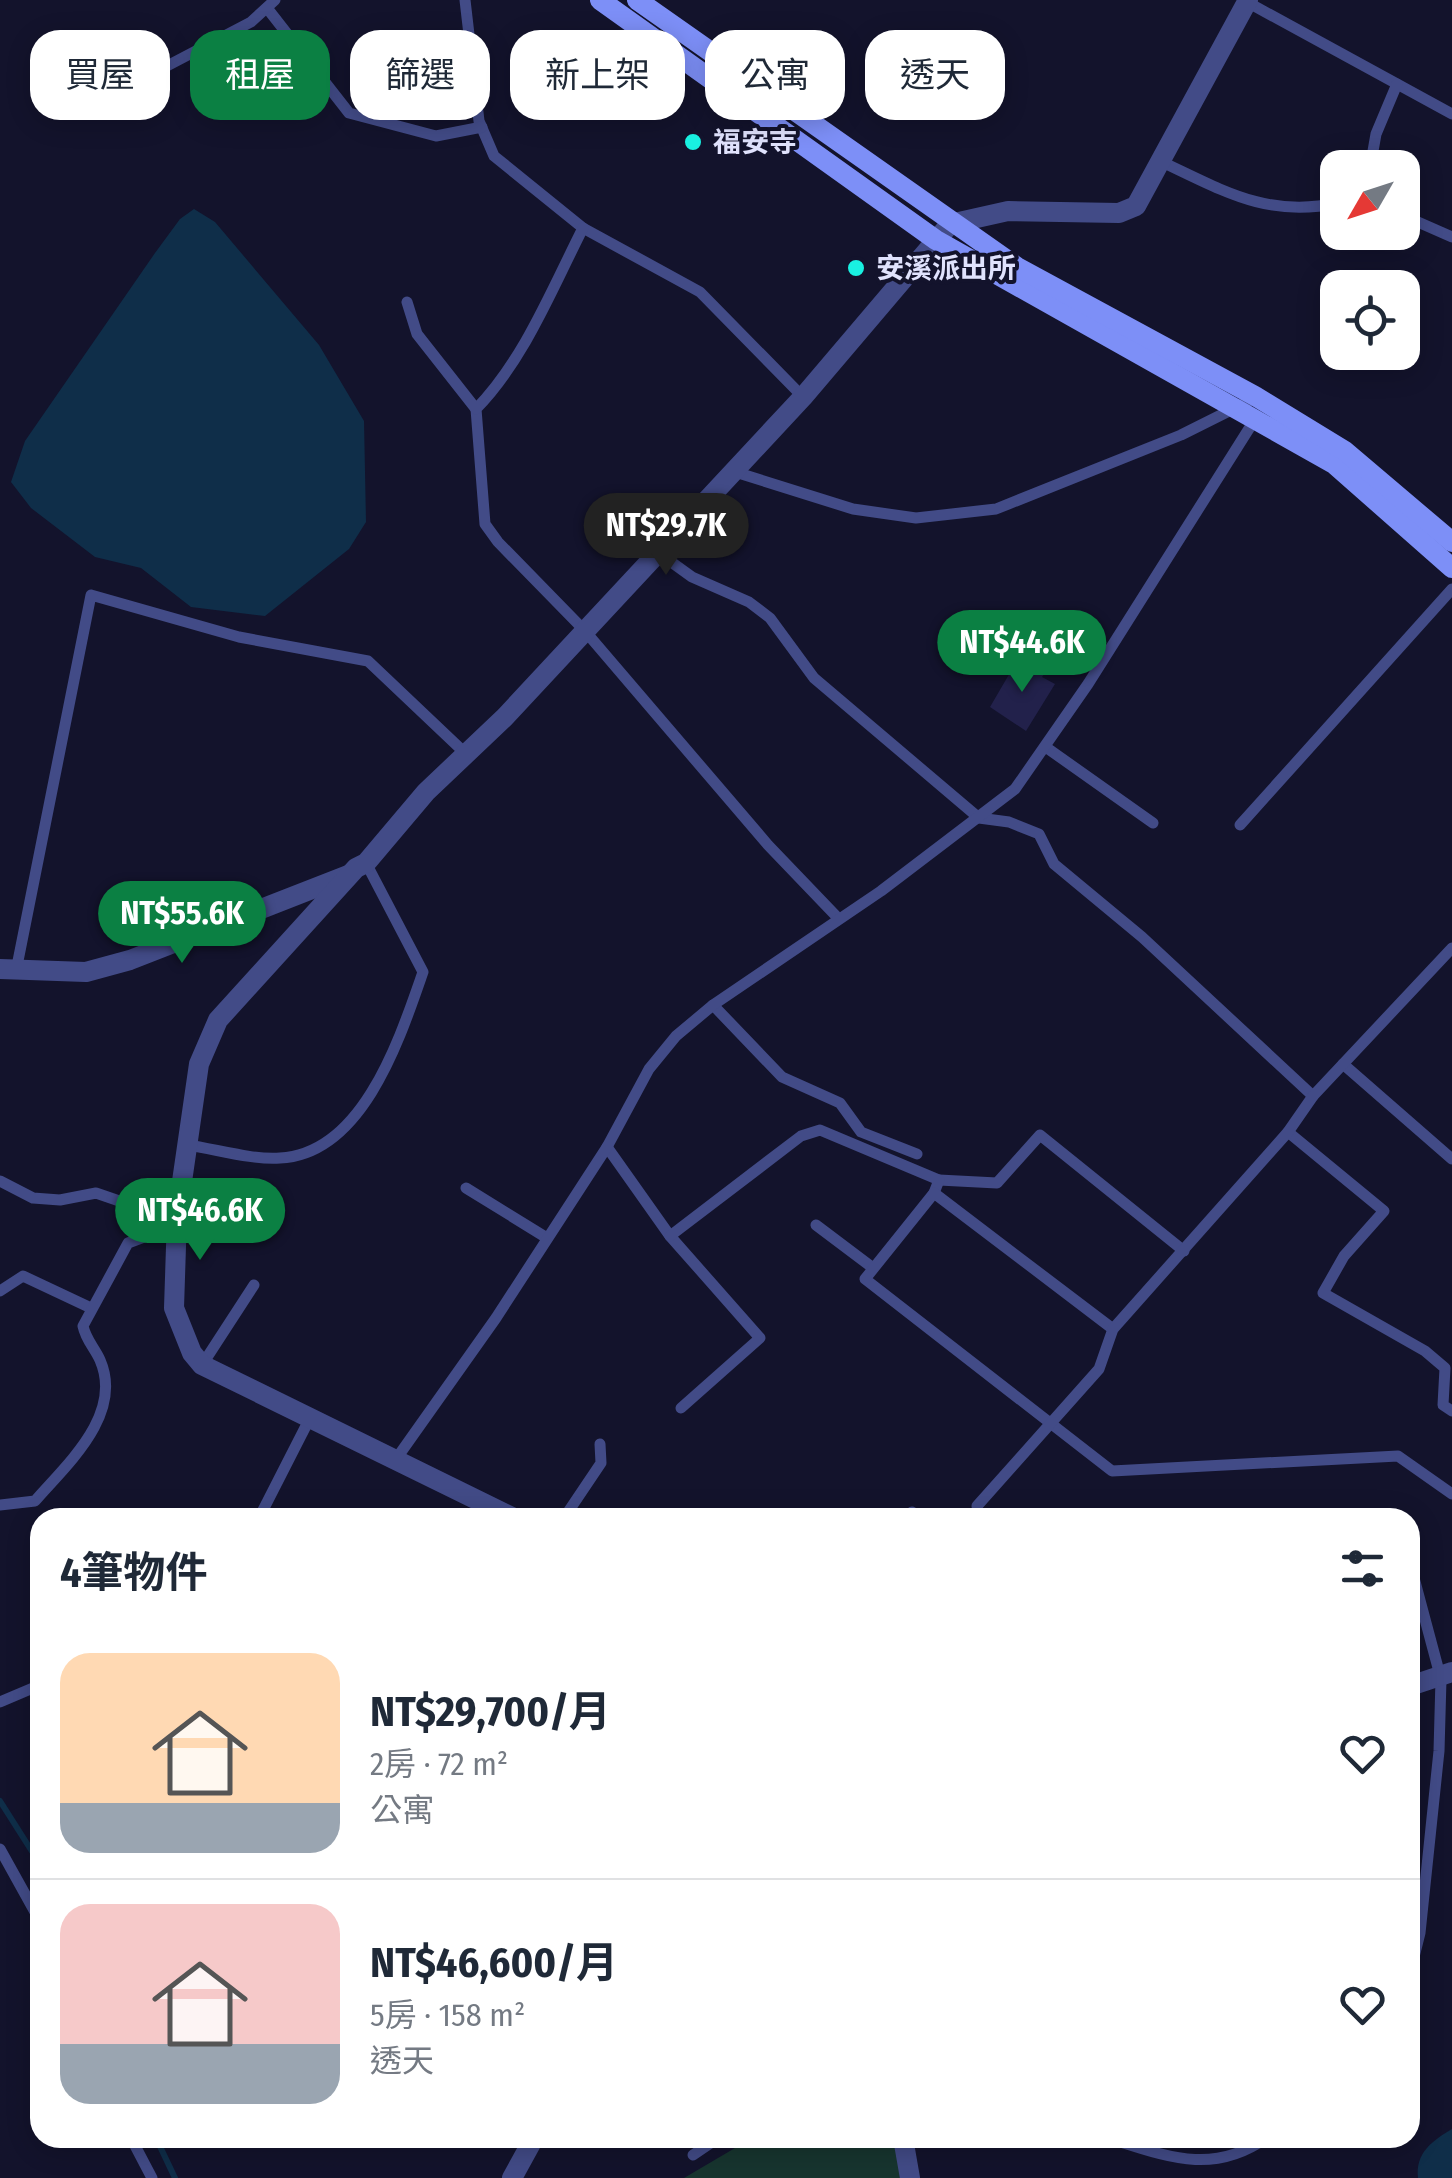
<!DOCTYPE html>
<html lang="zh-TW">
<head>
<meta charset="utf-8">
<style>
  body { margin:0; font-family:"Fira Sans Condensed","Noto Sans TC",sans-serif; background:#f6f6f7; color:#1f2937; height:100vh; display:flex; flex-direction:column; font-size:38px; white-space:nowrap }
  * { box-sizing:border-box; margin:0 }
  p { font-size:32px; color:#747a83 }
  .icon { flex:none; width:55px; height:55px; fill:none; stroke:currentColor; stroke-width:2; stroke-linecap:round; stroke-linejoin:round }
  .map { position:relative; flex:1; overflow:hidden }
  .details { position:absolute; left:30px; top:1508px; width:1390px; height:640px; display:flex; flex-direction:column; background:#fff; border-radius:30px; box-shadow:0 5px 25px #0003 }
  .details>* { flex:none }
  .hud { position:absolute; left:30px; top:30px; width:1392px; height:90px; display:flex; gap:20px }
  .needle { width:65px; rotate:231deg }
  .buttons { position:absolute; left:1320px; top:150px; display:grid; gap:20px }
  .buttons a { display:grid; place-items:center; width:100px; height:100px; border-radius:20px; background:#fff; box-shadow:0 5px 25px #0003; font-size:50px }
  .price { position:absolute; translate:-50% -85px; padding:0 22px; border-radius:35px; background:#0b8043; color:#fff; font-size:32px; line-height:65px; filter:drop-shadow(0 2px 5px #0008) }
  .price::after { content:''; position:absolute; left:50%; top:60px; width:30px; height:22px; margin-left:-15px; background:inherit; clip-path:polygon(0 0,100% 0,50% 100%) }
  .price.on { background:#222; color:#fff }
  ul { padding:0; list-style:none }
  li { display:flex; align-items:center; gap:30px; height:250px; padding:0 30px }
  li+li { border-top:2px solid #e0e1e3 }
  li span { display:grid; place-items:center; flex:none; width:280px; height:200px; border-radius:30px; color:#555 }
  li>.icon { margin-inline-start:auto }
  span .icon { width:120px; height:120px; fill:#fffc; stroke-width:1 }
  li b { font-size:42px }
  h2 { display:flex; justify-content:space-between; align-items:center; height:120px; padding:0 30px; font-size:42px }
  .chip { padding:0 35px; border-radius:30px; background:#fff; box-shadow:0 5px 25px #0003; font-size:35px; line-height:90px }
  .chip.on { background:#0b8043; color:#fff }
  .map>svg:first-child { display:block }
  .green { fill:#17352f }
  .water { fill:#0f2e49 }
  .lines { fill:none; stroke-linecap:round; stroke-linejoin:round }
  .stream { stroke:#0f2e49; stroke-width:6 }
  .building { fill:#22214b }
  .service { stroke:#424b87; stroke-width:11 }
  .minor { stroke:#424b87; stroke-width:20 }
  .tertiary { stroke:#424b87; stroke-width:20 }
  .secondary { stroke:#7d8ff7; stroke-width:20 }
  .poi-dot { fill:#19f0e1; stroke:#13132c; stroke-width:4 }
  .labels { text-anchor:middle; stroke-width:8; stroke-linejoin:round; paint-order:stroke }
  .poi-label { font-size:28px; font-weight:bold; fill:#e0e2fd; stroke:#13132c; text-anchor:start }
</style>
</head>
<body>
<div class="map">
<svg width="1452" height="2178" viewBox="0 0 1452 2178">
  <rect width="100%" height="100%" fill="#13132c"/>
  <path class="green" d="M752 2138H898L905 2178H684Z"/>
  <g class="water">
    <path d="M194 209 215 222 319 345 364 421 366 522 349 549 265 616 191 607 141 568 95 557 31 508 11 482 25 441 155 253 180 219Z"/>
    <path d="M1452 2129V2178H1418C1415 2153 1432 2141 1452 2129Z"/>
  </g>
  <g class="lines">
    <g class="stream">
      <path d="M0 1801 40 1864"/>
      <path d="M156 2138 175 2178"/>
    </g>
  </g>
  <path class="building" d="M1018 659 1045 673 1042 677 1055 684 1026 731 990 707Z"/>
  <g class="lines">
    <g class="service">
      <path d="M465 0 479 121 494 156 583 228 700 292 803 397"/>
      <path d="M1247 2 1452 114"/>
      <path d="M267 8 349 113 436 136 482 127"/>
      <path d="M125 88 251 22 275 0"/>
      <path d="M1162 162C1224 191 1267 218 1338 203"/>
      <path d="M1370 168 1376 134 1397 84"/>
      <path d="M1402 215 1452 237"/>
      <path d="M583 228C552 289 524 360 476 409L485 524 498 542 585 631 768 845 838 918"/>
      <path d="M407 302 417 334 476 409"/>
      <path d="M732 471 853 509 916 518 996 509 1181 435 1255 398"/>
      <path d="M656 551 692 577 749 602 770 618 814 678 979 818 1009 822 1039 834 1054 864 1142 937 1313 1096"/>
      <path d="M1047 748 1153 823"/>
      <path d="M1240 825 1452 589"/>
      <path d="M16 971 91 595 239 637 368 661 465 753"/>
      <path d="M713 1005 782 1077 840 1103 861 1132 917 1154"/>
      <path d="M1343 1064 1452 1159"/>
      <path d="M1288 1132 1384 1211 1344 1256 1323 1293 1425 1351 1445 1368 1443 1405 1452 1411"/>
      <path d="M187 1145C216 1149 251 1160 280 1158 363 1154 400 1038 423 972L366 863"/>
      <path d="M607 1147 670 1236 760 1338 681 1408"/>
      <path d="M939 1180 997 1183 1040 1135 1184 1251"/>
      <path d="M0 1181 33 1198 60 1200 96 1193 128 1204 177 1208"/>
      <path d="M466 1188 547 1238"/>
      <path d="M816 1225 873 1268"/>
      <path d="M670 1236 801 1136 820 1130 939 1180 934 1193"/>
      <path d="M0 1291 23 1276 91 1308"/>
      <path d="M1113 1329 934 1193 865 1279 1112 1471 1398 1456 1452 1494"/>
      <path d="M202 1365 254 1285"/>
      <path d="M394 1462 496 1318 607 1147 649 1069 676 1036 713 1005 881 891 1015 789 1088 684 1257 416"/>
      <path d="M0 1505 35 1501C66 1465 124 1415 100 1360 94 1347 86 1340 83 1326L128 1243 152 1234 177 1216"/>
      <path d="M259 1518 310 1418"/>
      <path d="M564 1518 601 1463 600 1444"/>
      <path d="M910 1518 912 1512"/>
      <path d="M979 1518 977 1506 1099 1369 1113 1329 1288 1132 1313 1096 1452 948"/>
      <path d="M1410 1563 1441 1679 1439 1751 1420 1933 1410 1973"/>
      <path d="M0 1702 40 1685"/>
      <path d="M0 1849 40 1921"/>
      <path d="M131 2138 152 2178"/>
      <path d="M1108 2138C1166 2156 1212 2176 1266 2138"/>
      <path d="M693 2155 718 2138"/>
    </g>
    <g class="minor">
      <path d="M903 2138 910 2178"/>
      <path d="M512 2178 534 2138"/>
    </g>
    <g class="tertiary">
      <path d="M0 969 86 972 130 960 348 875"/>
      <path d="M514 1518 202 1365 192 1353 174 1308 177 1216 199 1064 218 1020 356 868 366 863 426 792 505 717 803 397 950 224 1008 211 1119 213 1136 206 1248 0"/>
      <path d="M1410 1686 1452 1672"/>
    </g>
    <g class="secondary">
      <path d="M600 0 936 240 1334 464 1452 568"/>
      <path d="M637 0 1017 267 1255 396 1345 451 1452 542"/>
    </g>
  </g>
  <g class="poi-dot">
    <circle cx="693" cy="142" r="10"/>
    <circle cx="856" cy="268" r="10"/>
  </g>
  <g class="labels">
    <g class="poi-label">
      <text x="713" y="152">福安寺</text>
      <text x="876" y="278">安溪派出所</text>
    </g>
  </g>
</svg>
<div class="buttons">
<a><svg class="needle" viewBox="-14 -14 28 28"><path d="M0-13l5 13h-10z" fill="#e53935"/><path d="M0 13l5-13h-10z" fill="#747a83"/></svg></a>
<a><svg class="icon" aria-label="locate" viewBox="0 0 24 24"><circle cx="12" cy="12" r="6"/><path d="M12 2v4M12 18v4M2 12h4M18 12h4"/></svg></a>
</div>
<b class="price on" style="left:666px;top:578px">NT$29.7K</b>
<b class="price" style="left:1022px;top:695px">NT$44.6K</b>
<b class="price" style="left:182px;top:966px">NT$55.6K</b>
<b class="price" style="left:200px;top:1263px">NT$46.6K</b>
<div class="hud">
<a class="chip">買屋</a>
<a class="chip on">租屋</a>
<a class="chip">篩選</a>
<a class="chip">新上架</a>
<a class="chip">公寓</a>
<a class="chip">透天</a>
</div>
<section class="details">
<h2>4筆物件<svg class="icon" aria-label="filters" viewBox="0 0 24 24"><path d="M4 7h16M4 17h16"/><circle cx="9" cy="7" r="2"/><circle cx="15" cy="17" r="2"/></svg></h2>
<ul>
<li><span style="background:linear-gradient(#ffd9b3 75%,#9aa5b1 0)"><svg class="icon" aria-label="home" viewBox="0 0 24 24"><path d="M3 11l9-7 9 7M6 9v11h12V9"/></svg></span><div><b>NT$29,700/月</b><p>2房 · 72 m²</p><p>公寓</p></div><svg class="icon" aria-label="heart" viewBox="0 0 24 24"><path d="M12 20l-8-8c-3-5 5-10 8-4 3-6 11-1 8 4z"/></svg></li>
<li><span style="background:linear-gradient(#f6c9c9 70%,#9aa5b1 0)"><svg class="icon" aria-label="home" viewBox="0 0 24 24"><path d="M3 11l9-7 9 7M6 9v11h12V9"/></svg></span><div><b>NT$46,600/月</b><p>5房 · 158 m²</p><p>透天</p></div><svg class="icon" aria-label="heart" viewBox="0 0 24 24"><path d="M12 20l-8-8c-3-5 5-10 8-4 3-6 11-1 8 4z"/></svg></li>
</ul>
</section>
</div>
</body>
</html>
